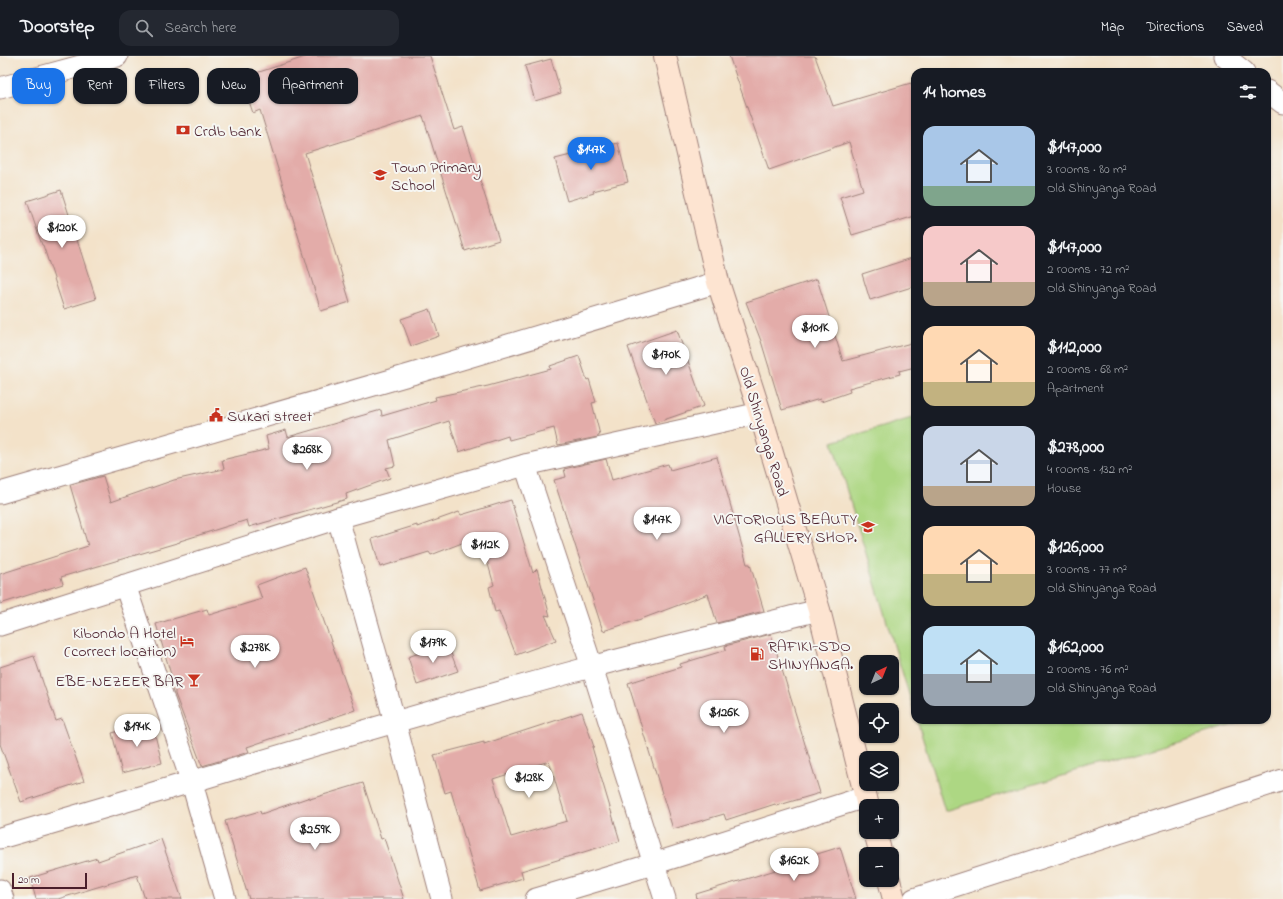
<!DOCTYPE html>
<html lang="en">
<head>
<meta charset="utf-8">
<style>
  body { margin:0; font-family:"Indie Flower",sans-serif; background:#242831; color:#f1f3f6; height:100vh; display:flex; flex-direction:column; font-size:15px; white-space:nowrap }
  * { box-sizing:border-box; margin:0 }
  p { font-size:13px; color:#9ea1a6 }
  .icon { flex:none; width:22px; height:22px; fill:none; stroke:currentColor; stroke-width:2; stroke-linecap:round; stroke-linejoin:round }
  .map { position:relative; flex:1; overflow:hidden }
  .side { position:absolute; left:911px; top:12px; width:360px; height:656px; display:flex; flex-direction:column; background:#171b24; border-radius:12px; box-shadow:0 1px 3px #0004 }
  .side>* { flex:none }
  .guide { position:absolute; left:12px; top:12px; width:380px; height:36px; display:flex; gap:8px }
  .needle { width:26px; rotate:43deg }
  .tools { position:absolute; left:859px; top:599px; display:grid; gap:8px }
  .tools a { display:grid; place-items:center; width:40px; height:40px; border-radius:8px; background:#171b24; box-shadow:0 1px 3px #0004; font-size:20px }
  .scale { position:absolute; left:12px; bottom:10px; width:75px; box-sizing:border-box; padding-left:4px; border:2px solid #4a1f2b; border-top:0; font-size:11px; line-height:14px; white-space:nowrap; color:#4a1f2b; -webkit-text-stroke:3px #f6f6f2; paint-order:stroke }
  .price { position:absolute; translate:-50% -34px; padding:0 9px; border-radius:14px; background:#fff; color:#222; font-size:13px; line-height:26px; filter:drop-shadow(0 1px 2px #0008) }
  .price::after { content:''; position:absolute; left:50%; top:24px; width:12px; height:9px; margin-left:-6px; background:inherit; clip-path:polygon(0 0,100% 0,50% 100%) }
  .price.on { background:#1a73e8; color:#fff }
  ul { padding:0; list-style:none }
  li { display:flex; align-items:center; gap:12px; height:100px; padding:0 12px }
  li span { display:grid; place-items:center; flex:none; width:112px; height:80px; border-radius:12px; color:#555 }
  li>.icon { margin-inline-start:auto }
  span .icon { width:48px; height:48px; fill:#fffc; stroke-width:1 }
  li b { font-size:17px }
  h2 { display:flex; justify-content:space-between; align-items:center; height:48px; padding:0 12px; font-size:17px }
  .chip { padding:0 14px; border-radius:12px; background:#171b24; box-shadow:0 1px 3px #0004; font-size:14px; line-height:36px }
  .chip.on { background:#1a73e8; color:#fff }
  header { display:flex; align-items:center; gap:24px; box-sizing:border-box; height:56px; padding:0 20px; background:#171b24; border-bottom:1px solid #363941 }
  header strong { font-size:19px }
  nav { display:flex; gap:22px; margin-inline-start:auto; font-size:14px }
  .search { width:280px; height:36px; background:#242831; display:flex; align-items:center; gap:10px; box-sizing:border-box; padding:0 14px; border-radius:12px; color:#9ea1a6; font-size:15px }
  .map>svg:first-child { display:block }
  .green { fill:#add783; stroke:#7c7b57 }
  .building { fill:#e3aca9; fill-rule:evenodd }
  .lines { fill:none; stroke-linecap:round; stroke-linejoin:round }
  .street-casing { stroke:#9e807a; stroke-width:23 }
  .secondary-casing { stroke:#9e807a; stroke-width:24 }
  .street { stroke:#fff; stroke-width:21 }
  .secondary { stroke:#fde4d1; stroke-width:22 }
  .labels { text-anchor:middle; stroke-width:4; stroke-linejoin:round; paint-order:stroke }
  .poi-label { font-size:16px; fill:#4a1f2b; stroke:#f6f6f2; text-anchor:start }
  .street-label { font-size:16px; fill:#4a1f2b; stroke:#f6f6f2 }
</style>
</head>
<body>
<header>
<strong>Doorstep</strong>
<div class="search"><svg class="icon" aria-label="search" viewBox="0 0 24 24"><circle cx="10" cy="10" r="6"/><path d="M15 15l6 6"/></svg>Search here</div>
<nav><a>Map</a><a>Directions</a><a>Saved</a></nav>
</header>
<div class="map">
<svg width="1283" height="843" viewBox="0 0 1283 843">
  <rect width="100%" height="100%" fill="#f6f6f2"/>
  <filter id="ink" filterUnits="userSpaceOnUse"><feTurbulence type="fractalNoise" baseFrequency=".025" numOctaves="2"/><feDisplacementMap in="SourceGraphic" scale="8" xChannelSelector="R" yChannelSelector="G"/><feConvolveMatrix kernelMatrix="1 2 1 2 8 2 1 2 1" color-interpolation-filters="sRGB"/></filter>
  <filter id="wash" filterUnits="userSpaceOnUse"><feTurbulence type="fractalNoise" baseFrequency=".012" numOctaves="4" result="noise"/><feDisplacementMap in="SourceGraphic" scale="16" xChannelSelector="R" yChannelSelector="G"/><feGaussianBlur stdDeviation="0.9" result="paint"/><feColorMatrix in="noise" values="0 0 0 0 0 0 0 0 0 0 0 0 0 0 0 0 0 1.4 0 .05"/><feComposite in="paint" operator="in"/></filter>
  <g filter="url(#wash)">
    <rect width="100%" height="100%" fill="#f3e2c9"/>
    <g class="green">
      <path d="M915 361V658L832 386Z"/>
      <path d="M917 664H1246V665L945 755Z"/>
    </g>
    <g id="blocks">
      <g class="building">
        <path d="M308 0H430L454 74 463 71 499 184 465 195 423 60 305 97 350 246 321 255 260 54 253 57 241 22Z"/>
        <path d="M729 0H815L833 50 911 27 915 41V160L852 179 840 141 863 134 849 86 769 114Z"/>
        <path d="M551 3 561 37 535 45 525 10Z"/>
        <path d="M618 87 628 126 593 135 594 137 567 145 555 103Z"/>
        <path d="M61 134 96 243 64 253 43 189H42L27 145Z"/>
        <path d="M915 201V230L870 244 862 218Z"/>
        <path d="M817 223 843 305 915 286V311L899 315 900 318 849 332 850 336 821 346 820 343 782 354 761 285 746 246Z"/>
        <path d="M430 253 439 280 411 290 401 263Z"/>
        <path d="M677 274 704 350 655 367 628 291Z"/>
        <path d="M579 300 587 324 589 323 596 346 592 347 600 379H598V381L558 389 554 372 509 384 508 380 459 396 449 365 389 384 395 410 386 412 390 422 346 438 347 443 249 471 247 464 180 485V486L61 521 63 528 0 548V518L88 490 70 429 103 420 111 446 174 424 224 413 222 404 269 393 266 380 286 374 288 381 381 354 382 360 436 344 435 341 488 330 551 313 550 310Z"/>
        <path d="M717 401 747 508H750L764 555 717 567 708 538 644 562 603 575 554 424 566 421 564 413 606 403 612 424 668 408 670 414Z"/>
        <path d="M511 444 533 517 537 513 550 560 545 559 556 584 516 599 499 555 495 556 489 531 494 529 480 480 431 499 429 496 380 511 372 483 417 469V471L459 456 461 459Z"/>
        <path d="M305 511 355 654 247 691 249 696 202 710 175 638V632L156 568 207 553 209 559 262 543 257 529Z"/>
        <path d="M771 578 820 737 776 750 775 748 726 764 724 758 673 773 628 627 681 611 680 608 726 594 725 590Z"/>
        <path d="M447 587 458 615 417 629 408 601Z"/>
        <path d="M34 600 56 665 62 663 84 725 21 746 0 688V611Z"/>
        <path d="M582 656 594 691H592L620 785 521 815 523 822 480 835 451 735 445 737 434 699 484 686V688ZM549 705 567 765 511 781 493 723Z"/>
        <path d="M152 667 162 707 122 717 112 677Z"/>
        <path d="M363 727 381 783 384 782 404 843H249L225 765 260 755 261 758 310 741V743Z"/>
        <path d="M161 783 182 843H145L137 819 58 843H36L30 822 97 802 98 805Z"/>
        <path d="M840 791 856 843H697L696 838 789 810 788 807Z"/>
      </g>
    </g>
  </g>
  <g filter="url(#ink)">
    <use href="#blocks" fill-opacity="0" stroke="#9e807a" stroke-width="1"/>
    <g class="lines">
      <g class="street-casing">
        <g id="street">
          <path d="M1224 0 1244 16"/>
          <path d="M0 32 117 0"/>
          <path d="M1267 35 1283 47"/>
          <path d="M525 409 592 611 665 843"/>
          <path d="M0 437 412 318 718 226"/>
          <path d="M338 462 395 666 442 843"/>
          <path d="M125 529 192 727 225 843"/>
          <path d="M0 569 338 462 525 409 760 357"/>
          <path d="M0 782C197 725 393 664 591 611 667 591 743 573 819 554"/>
          <path d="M0 834 3 843"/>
          <path d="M536 843 653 808 865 741"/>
          <path d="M914 843 1283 724"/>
        </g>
      </g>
      <g class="secondary-casing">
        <g id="secondary">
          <path d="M665 0 718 226 760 357 819 554 868 750"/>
          <path d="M875 776 881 798"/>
          <path d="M889 824 894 843"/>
        </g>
      </g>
      <use href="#street" class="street"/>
      <use href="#secondary" class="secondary"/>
    </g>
  </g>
  <defs>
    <g id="bank-bare" transform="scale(1.08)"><path d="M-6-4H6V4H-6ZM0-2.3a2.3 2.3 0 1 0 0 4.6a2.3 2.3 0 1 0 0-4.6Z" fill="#c8321e" stroke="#f6f6f2" stroke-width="2.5" paint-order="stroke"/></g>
    <g id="school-bare" transform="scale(1.08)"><path d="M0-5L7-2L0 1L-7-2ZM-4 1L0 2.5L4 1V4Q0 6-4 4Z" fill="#c8321e" stroke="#f6f6f2" stroke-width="2.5" paint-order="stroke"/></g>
    <g id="civic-bare" transform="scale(1.08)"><path d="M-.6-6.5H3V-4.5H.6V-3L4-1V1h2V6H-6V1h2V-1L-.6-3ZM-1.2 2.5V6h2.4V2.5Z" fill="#c8321e" stroke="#f6f6f2" stroke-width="2.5" paint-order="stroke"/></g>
    <g id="hotel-bare" transform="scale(1.08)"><path d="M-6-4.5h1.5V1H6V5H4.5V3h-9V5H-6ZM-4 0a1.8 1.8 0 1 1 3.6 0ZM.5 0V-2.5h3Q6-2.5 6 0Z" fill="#c8321e" stroke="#f6f6f2" stroke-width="2.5" paint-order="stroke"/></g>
    <g id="fuel-bare" transform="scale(1.08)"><path d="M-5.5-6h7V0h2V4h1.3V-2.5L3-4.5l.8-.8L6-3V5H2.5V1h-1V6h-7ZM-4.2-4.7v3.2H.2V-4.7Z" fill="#c8321e" stroke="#f6f6f2" stroke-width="2.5" paint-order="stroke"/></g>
    <g id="bar-bare" transform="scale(1.08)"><path d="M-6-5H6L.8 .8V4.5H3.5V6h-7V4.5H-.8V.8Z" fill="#c8321e" stroke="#f6f6f2" stroke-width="2.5" paint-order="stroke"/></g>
  </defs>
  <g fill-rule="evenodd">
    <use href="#bank-bare" x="183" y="74"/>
    <use href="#school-bare" x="380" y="119"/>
    <use href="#civic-bare" x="216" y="359"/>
    <use href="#school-bare" x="868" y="471"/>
    <use href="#hotel-bare" x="187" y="585"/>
    <use href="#fuel-bare" x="757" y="598"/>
    <use href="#bar-bare" x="194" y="624"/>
  </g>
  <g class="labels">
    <g class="poi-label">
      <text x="194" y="80">Crdb bank</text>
      <text x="391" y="116">Town Primary<tspan x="391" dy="18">School</tspan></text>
      <text x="227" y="365">Sukari street</text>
      <text x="857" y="468" text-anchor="end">VICTORIOUS BEAUTY<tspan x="857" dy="18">GALLERY SHOP.</tspan></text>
      <text x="176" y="582" text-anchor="end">Kibondo A Hotel<tspan x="176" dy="18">(correct location)</tspan></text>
      <text x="768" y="595">RAFIKI-SDO<tspan x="768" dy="18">SHINYANGA.</tspan></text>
      <text x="183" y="630" text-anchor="end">EBE-NEZEER BAR</text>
    </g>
    <g class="street-label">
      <text transform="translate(765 375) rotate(73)" y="6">Old Shinyanga Road</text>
    </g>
  </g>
</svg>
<div class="tools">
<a><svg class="needle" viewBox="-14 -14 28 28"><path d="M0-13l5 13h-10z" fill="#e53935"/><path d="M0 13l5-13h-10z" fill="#9ea1a6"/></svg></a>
<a><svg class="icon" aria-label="locate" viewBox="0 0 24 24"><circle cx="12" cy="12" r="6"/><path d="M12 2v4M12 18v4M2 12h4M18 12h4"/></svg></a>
<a><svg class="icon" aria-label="layers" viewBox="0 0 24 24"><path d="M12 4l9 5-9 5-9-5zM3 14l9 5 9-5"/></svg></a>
<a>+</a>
<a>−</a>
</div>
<div class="scale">20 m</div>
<b class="price on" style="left:591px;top:115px">$147K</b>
<b class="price" style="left:62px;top:193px">$120K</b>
<b class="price" style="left:815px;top:293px">$101K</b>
<b class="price" style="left:666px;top:320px">$170K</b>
<b class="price" style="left:307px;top:415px">$268K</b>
<b class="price" style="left:657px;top:485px">$147K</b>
<b class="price" style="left:485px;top:510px">$112K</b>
<b class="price" style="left:433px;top:608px">$179K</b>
<b class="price" style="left:255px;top:613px">$278K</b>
<b class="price" style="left:724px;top:678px">$126K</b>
<b class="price" style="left:137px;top:692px">$194K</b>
<b class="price" style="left:529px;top:743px">$128K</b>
<b class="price" style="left:315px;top:795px">$259K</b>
<b class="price" style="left:794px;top:826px">$162K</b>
<div class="guide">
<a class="chip on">Buy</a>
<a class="chip">Rent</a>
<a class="chip">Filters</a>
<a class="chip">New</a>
<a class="chip">Apartment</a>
</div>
<section class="side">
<h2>14 homes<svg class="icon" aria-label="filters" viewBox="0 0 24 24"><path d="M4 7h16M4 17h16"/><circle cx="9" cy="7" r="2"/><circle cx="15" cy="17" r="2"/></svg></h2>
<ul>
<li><span style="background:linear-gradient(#a9c7e8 75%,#7fa58c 0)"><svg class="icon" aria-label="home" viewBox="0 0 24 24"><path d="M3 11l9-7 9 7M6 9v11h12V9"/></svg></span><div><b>$147,000</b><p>3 rooms · 80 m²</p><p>Old Shinyanga Road</p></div></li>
<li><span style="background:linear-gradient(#f6c9c9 70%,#b9a48a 0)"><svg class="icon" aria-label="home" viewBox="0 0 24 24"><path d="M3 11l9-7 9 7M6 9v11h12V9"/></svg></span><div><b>$147,000</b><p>2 rooms · 72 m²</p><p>Old Shinyanga Road</p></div></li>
<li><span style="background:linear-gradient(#ffd9b3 70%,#c2b280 0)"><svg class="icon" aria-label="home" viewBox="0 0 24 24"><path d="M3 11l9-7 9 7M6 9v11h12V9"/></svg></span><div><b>$112,000</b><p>2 rooms · 68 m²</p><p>Apartment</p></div></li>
<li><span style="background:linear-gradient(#c9d6e8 75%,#b9a48a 0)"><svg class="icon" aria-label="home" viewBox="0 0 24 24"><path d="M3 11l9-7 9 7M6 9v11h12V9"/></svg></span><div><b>$278,000</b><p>4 rooms · 132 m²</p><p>House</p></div></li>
<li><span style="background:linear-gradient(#ffd9b3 60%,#c2b280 0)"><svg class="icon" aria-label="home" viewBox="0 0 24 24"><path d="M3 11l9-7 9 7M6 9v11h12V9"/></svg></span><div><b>$126,000</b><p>3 rooms · 77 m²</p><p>Old Shinyanga Road</p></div></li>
<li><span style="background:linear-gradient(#bfe0f5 60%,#9aa5b1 0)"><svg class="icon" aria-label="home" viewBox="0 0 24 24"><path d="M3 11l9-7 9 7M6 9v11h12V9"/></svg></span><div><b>$162,000</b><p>2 rooms · 76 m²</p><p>Old Shinyanga Road</p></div></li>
</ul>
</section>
</div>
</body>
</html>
